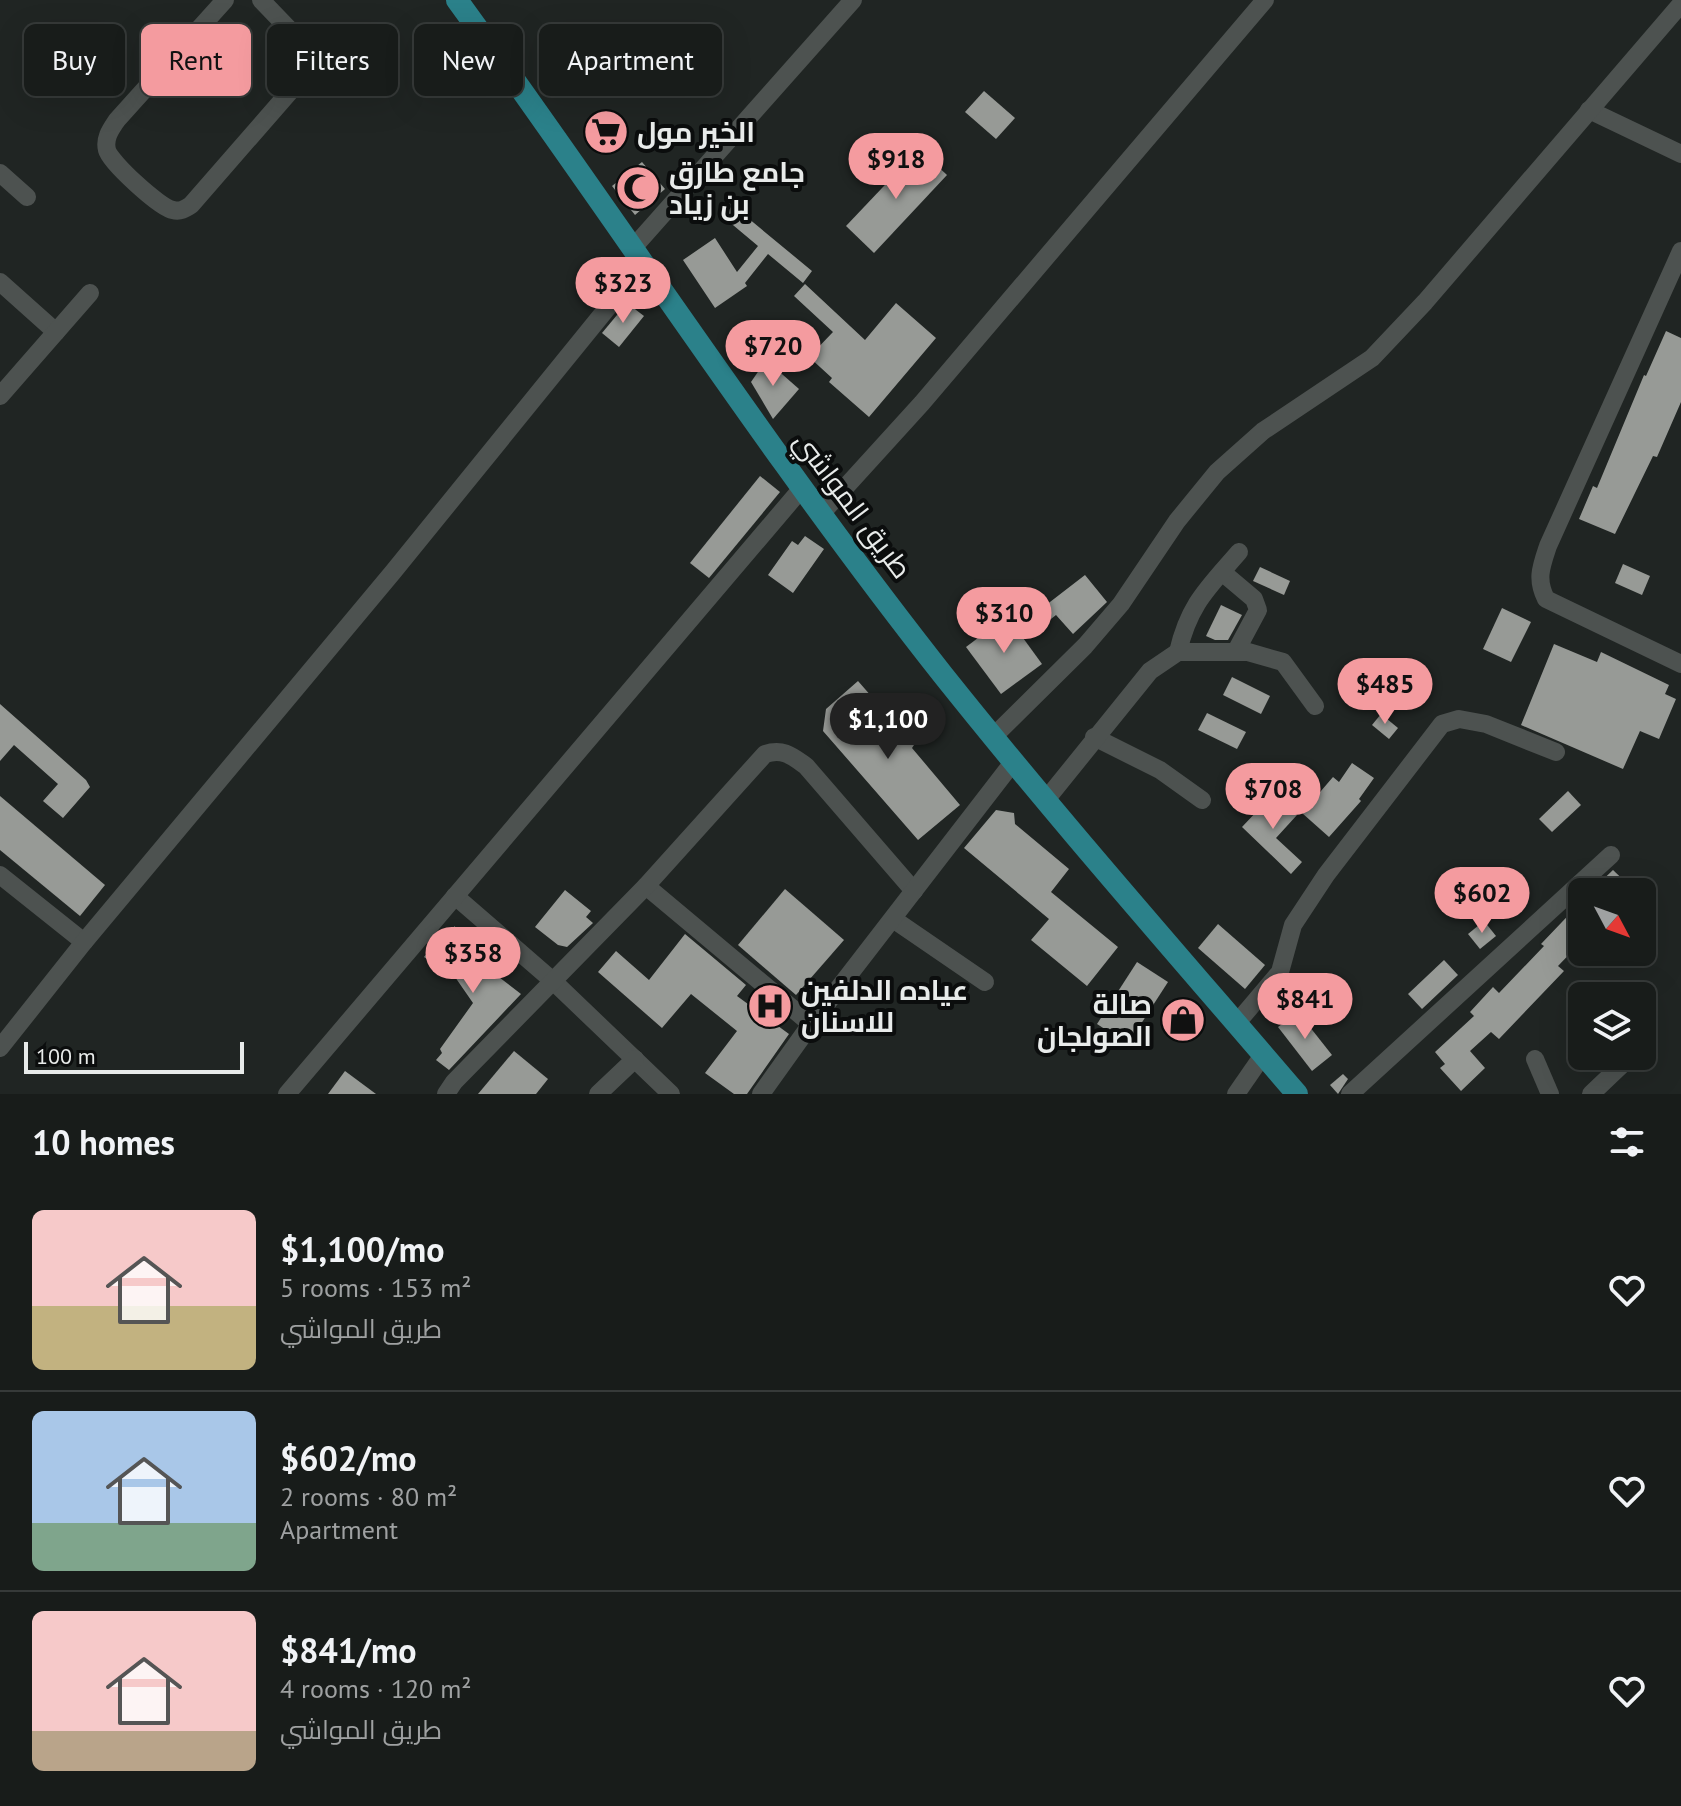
<!DOCTYPE html>
<html lang="en">
<head>
<meta charset="utf-8">
<style>
  body { margin:0; font-family:"PT Sans",Cairo,sans-serif; background:#212523; color:#f1f3f6; height:100vh; display:flex; flex-direction:column; font-size:30px; white-space:nowrap }
  * { box-sizing:border-box; margin:0 }
  p { font-size:26px; color:#9fa1a2 }
  .icon { flex:none; width:44px; height:44px; fill:none; stroke:currentColor; stroke-width:2; stroke-linecap:round; stroke-linejoin:round }
  .map { position:relative; height:1094px; overflow:hidden }
  .drawer { display:flex; flex-direction:column; background:#181c1a; flex:1 }
  .drawer>* { flex:none }
  .top-card { position:absolute; left:24px; top:24px; width:800px; height:72px; display:flex; gap:16px }
  .needle { width:52px; rotate:131deg }
  .buttons { position:absolute; left:1568px; top:878px; display:grid; gap:16px }
  .buttons a { display:grid; place-items:center; width:88px; height:88px; border-radius:12px; background:#181c1a; box-shadow:0 8px 32px #0002,0 0 0 2px #363a39; font-size:40px }
  .scale { position:absolute; left:24px; bottom:20px; width:220px; box-sizing:border-box; padding-left:8px; border:4px solid #e8ebea; border-top:0; font-size:22px; line-height:28px; white-space:nowrap; color:#e8ebea; -webkit-text-stroke:6px #0b0d0d; paint-order:stroke }
  .price { position:absolute; translate:-50% -68px; padding:0 18px; border-radius:28px; background:#f49b9f; color:#111; font-size:26px; line-height:52px; filter:drop-shadow(0 2px 4px #0008) }
  .price::after { content:''; position:absolute; left:50%; top:48px; width:24px; height:18px; margin-left:-12px; background:inherit; clip-path:polygon(0 0,100% 0,50% 100%) }
  .price.active { background:#222; color:#fff }
  ul { padding:0; list-style:none }
  li { display:flex; align-items:center; gap:24px; height:200px; padding:0 32px }
  li+li { border-top:2px solid #363a39 }
  li span { display:grid; place-items:center; flex:none; width:224px; height:160px; border-radius:12px; color:#555 }
  li>.icon { margin-inline-start:auto }
  span .icon { width:96px; height:96px; fill:#fffc; stroke-width:1 }
  li b { font-size:34px }
  h2 { display:flex; justify-content:space-between; align-items:center; height:96px; padding:0 32px; font-size:34px }
  .tag { padding:0 28px; border-radius:12px; background:#181c1a; box-shadow:0 8px 32px #0002,0 0 0 2px #363a39; font-size:28px; line-height:72px }
  .tag.active { background:#f49b9f; color:#111 }
  .map>svg:first-child { display:block }
  .building { fill:#979a96 }
  .lines { fill:none; stroke-linecap:round; stroke-linejoin:round }
  .minor { stroke:#4d5250; stroke-width:18 }
  .major { stroke:#2b818a; stroke-width:22 }
  .labels { text-anchor:middle; stroke-width:8; stroke-linejoin:round; paint-order:stroke }
  .poi-label { font-size:28px; font-weight:bold; fill:#e8ebea; stroke:#0b0d0d; text-anchor:start }
  .street-label { font-size:28px; fill:#e8ebea; stroke:#0b0d0d }
</style>
</head>
<body>
<div class="map">
<svg width="1681" height="1094" viewBox="0 0 1681 1094">
  <rect width="100%" height="100%" fill="#202523"/>
  <g class="building">
    <path d="M984 91 1015 118 996 139 965 112Z"/>
    <path d="M919 149 947 175 874 253 846 226Z"/>
    <path d="M642 162 665 189 635 215 612 186Z"/>
    <path d="M731 204 812 271 803 283 768 254 745 283 747 286 715 308 683 260 715 238 737 272 758 246 721 215Z"/>
    <path d="M805 284 865 340 896 303 936 338 869 417 829 382 832 378 809 357 833 332 794 296Z"/>
    <path d="M627 303 644 316 619 347 602 333Z"/>
    <path d="M1666 331 1681 338V402L1657 457 1653 456 1615 534 1579 519 1593 486 1597 488 1644 375 1646 376Z"/>
    <path d="M766 360 799 389 773 419 751 382Z"/>
    <path d="M760 476 780 492 709 578 690 563Z"/>
    <path d="M805 536 824 549 793 593 768 575 792 541 798 545Z"/>
    <path d="M1623 564 1650 576 1642 595 1615 583Z"/>
    <path d="M1260 567 1290 581 1284 595 1253 581Z"/>
    <path d="M1085 575 1107 602 1073 634 1056 615 1046 623 1037 612Z"/>
    <path d="M1221 605 1242 615 1228 640H1215L1206 636Z"/>
    <path d="M1502 608 1531 622 1511 662 1483 649Z"/>
    <path d="M1007 616 1042 664 1001 694 966 647Z"/>
    <path d="M1554 644 1597 662 1601 652 1669 685 1665 694 1676 699 1659 739 1640 731 1623 769 1521 725Z"/>
    <path d="M1232 677 1270 696 1261 714 1223 695Z"/>
    <path d="M858 681 914 745 912 748 960 805 918 840 823 731 826 709Z"/>
    <path d="M0 704 86 780 90 787 63 818 43 801 58 784 14 745 0 761Z"/>
    <path d="M1207 713 1246 732 1237 749 1198 730Z"/>
    <path d="M1381 714 1398 728 1389 739 1372 725Z"/>
    <path d="M1352 763 1374 778 1359 799 1361 801 1329 837 1302 813 1333 777 1339 782Z"/>
    <path d="M1568 791 1581 805 1552 832 1539 819Z"/>
    <path d="M1274 793 1297 815 1276 838 1302 862 1291 874 1242 827Z"/>
    <path d="M0 796 105 885 80 916 0 850Z"/>
    <path d="M996 810 1014 813 1015 824 1069 869 1051 892 1118 947 1087 986 1031 940 1049 919 964 848Z"/>
    <path d="M1613 870 1636 892H1590Z"/>
    <path d="M785 889 844 940 796 995 738 945Z"/>
    <path d="M565 890 591 911 586 917 593 923 567 947 558 945 535 927Z"/>
    <path d="M1582 901V941L1558 966 1564 971 1499 1039 1491 1032 1470 1051 1485 1068 1461 1091 1440 1068 1445 1064 1435 1052 1474 1016 1470 1012 1493 987 1499 993 1544 946 1541 944Z"/>
    <path d="M1484 921 1496 936 1480 949 1468 934Z"/>
    <path d="M1218 924 1265 965 1245 989 1198 948Z"/>
    <path d="M454 926 495 959 491 971 521 994 449 1070 436 1060 442 1053 440 1049 473 1003 444 961 437 966 424 957 431 948 442 955 456 940Z"/>
    <path d="M685 934 746 985 737 996 789 1034 747 1094H734L705 1073 737 1031 691 994 662 1028 598 972 616 951 649 980Z"/>
    <path d="M1444 960 1458 975 1422 1009 1408 994Z"/>
    <path d="M1137 962 1168 982 1128 1044 1097 1024Z"/>
    <path d="M1298 1012 1332 1055 1312 1071 1278 1027Z"/>
    <path d="M514 1051 548 1079 536 1094H478Z"/>
    <path d="M345 1071 376 1094H328Z"/>
    <path d="M1343 1074 1348 1079 1338 1094 1330 1085Z"/>
  </g>
  <g class="lines">
    <g class="minor">
      <path d="M225 0 117 120C111 129 104 138 107 150 110 162 160 208 173 210 180 212 185 209 191 205L313 65 310 51 261 0"/>
      <path d="M1589 110 1681 154"/>
      <path d="M0 173 27 197"/>
      <path d="M632 249 853 0"/>
      <path d="M1681 251 1548 546C1541 567 1536 579 1546 599L1681 664"/>
      <path d="M0 282 56 332"/>
      <path d="M0 396 90 293"/>
      <path d="M821 514 922 403 1265 0"/>
      <path d="M1222 572 1254 599 1258 610 1236 651"/>
      <path d="M1178 652C1189 604 1208 588 1239 552"/>
      <path d="M994 736 1085 646 1121 604 1177 521 1217 472 1263 431 1372 358 1425 302 1681 4"/>
      <path d="M1094 737 1160 770 1202 800"/>
      <path d="M1045 801 1150 671 1178 652H1248L1283 662 1315 706"/>
      <path d="M0 875 84 942"/>
      <path d="M646 886 811 1024"/>
      <path d="M455 896 553 981 671 1094"/>
      <path d="M893 919 985 982"/>
      <path d="M1236 1024 1280 972 1293 925 1326 875 1442 724 1459 719 1486 724 1556 752"/>
      <path d="M1642 1045 1646 1041"/>
      <path d="M0 1048 84 942 393 572 643 264"/>
      <path d="M1535 1059 1550 1094"/>
      <path d="M287 1094 802 488"/>
      <path d="M446 1094 454 1082 646 886 765 754C783 748 792 756 806 766L914 891"/>
      <path d="M598 1094 635 1059"/>
      <path d="M761 1094 811 1024 1014 761"/>
      <path d="M1236 1094 1263 1055"/>
      <path d="M1350 1094 1611 855"/>
      <path d="M1591 1094 1631 1056"/>
    </g>
    <path class="major" d="M457 0C620 224 771 457 943 675 1057 818 1178 955 1297 1094"/>
  </g>
  <defs>
    <g id="supermarket-disc" transform="scale(2.3)"><circle r="9.5" fill="#f49b9f" stroke="#0b0d0d"/><path d="M-6-5.5h2.5l.6 2H6L4.5 2H-2.5L-4.4-4H-6ZM-1.5 3.2a1.3 1.3 0 1 0 .1 0ZM3 3.2a1.3 1.3 0 1 0 .1 0Z" fill="#111"/></g>
    <g id="mosque-disc" transform="scale(2.3)"><circle r="9.5" fill="#f49b9f" stroke="#0b0d0d"/><path d="M3.5-4.9A6 6 0 1 0 3.5 4.9A5 5 0 1 1 3.5-4.9Z" fill="#111"/></g>
    <g id="hospital-disc" transform="scale(2.3)"><circle r="9.5" fill="#f49b9f" stroke="#0b0d0d"/><path d="M-5-5h3v3.5h4V-5h3V5h-3V1.5h-4V5h-3Z" fill="#111"/></g>
    <g id="shop-disc" transform="scale(2.3)"><circle r="9.5" fill="#f49b9f" stroke="#0b0d0d"/><path d="M-5-2.5h2.3a2.7 3.5 0 0 1 5.4 0H5L5.5 6h-11ZM-1.5-2.5h3a1.5 2.3 0 0 0-3 0Z" fill="#111"/></g>
  </defs>
  <g fill-rule="evenodd">
    <use href="#supermarket-disc" x="606" y="132"/>
    <use href="#mosque-disc" x="638" y="188"/>
    <use href="#hospital-disc" x="770" y="1006"/>
    <use href="#shop-disc" x="1183" y="1020"/>
  </g>
  <g class="labels">
    <g class="poi-label">
      <text x="637" y="142">الخير مول</text>
      <text x="669" y="182">جامع طارق<tspan x="669" dy="32">بن زياد</tspan></text>
      <text x="801" y="1000">عياده الدلفين<tspan x="801" dy="32">للاسنان</tspan></text>
      <text x="1152" y="1014" text-anchor="end">صالة<tspan x="1152" dy="32">الصولجان</tspan></text>
    </g>
    <g class="street-label">
      <text transform="translate(853 505) rotate(53)" y="10">طريق المواشي</text>
    </g>
  </g>
</svg>
<div class="buttons">
<a><svg class="needle" viewBox="-14 -14 28 28"><path d="M0-13l5 13h-10z" fill="#e53935"/><path d="M0 13l5-13h-10z" fill="#9fa1a2"/></svg></a>
<a><svg class="icon" aria-label="layers" viewBox="0 0 24 24"><path d="M12 4l9 5-9 5-9-5zM3 14l9 5 9-5"/></svg></a>
</div>
<div class="scale">100 m</div>
<b class="price" style="left:896px;top:201px">$918</b>
<b class="price" style="left:623px;top:325px">$323</b>
<b class="price" style="left:773px;top:388px">$720</b>
<b class="price" style="left:1004px;top:655px">$310</b>
<b class="price" style="left:1385px;top:726px">$485</b>
<b class="price active" style="left:888px;top:761px">$1,100</b>
<b class="price" style="left:1273px;top:831px">$708</b>
<b class="price" style="left:1482px;top:935px">$602</b>
<b class="price" style="left:473px;top:995px">$358</b>
<b class="price" style="left:1305px;top:1041px">$841</b>
<div class="top-card">
<a class="tag">Buy</a>
<a class="tag active">Rent</a>
<a class="tag">Filters</a>
<a class="tag">New</a>
<a class="tag">Apartment</a>
</div>
</div>
<section class="drawer">
<h2>10 homes<svg class="icon" aria-label="filters" viewBox="0 0 24 24"><path d="M4 7h16M4 17h16"/><circle cx="9" cy="7" r="2"/><circle cx="15" cy="17" r="2"/></svg></h2>
<ul>
<li><span style="background:linear-gradient(#f6c9c9 60%,#c2b280 0)"><svg class="icon" aria-label="home" viewBox="0 0 24 24"><path d="M3 11l9-7 9 7M6 9v11h12V9"/></svg></span><div><b>$1,100/mo</b><p>5 rooms · 153 m²</p><p>طريق المواشي</p></div><svg class="icon" aria-label="heart" viewBox="0 0 24 24"><path d="M12 20l-8-8c-3-5 5-10 8-4 3-6 11-1 8 4z"/></svg></li>
<li><span style="background:linear-gradient(#a9c7e8 70%,#7fa58c 0)"><svg class="icon" aria-label="home" viewBox="0 0 24 24"><path d="M3 11l9-7 9 7M6 9v11h12V9"/></svg></span><div><b>$602/mo</b><p>2 rooms · 80 m²</p><p>Apartment</p></div><svg class="icon" aria-label="heart" viewBox="0 0 24 24"><path d="M12 20l-8-8c-3-5 5-10 8-4 3-6 11-1 8 4z"/></svg></li>
<li><span style="background:linear-gradient(#f6c9c9 75%,#b9a48a 0)"><svg class="icon" aria-label="home" viewBox="0 0 24 24"><path d="M3 11l9-7 9 7M6 9v11h12V9"/></svg></span><div><b>$841/mo</b><p>4 rooms · 120 m²</p><p>طريق المواشي</p></div><svg class="icon" aria-label="heart" viewBox="0 0 24 24"><path d="M12 20l-8-8c-3-5 5-10 8-4 3-6 11-1 8 4z"/></svg></li>
</ul>
</section>
</body>
</html>
